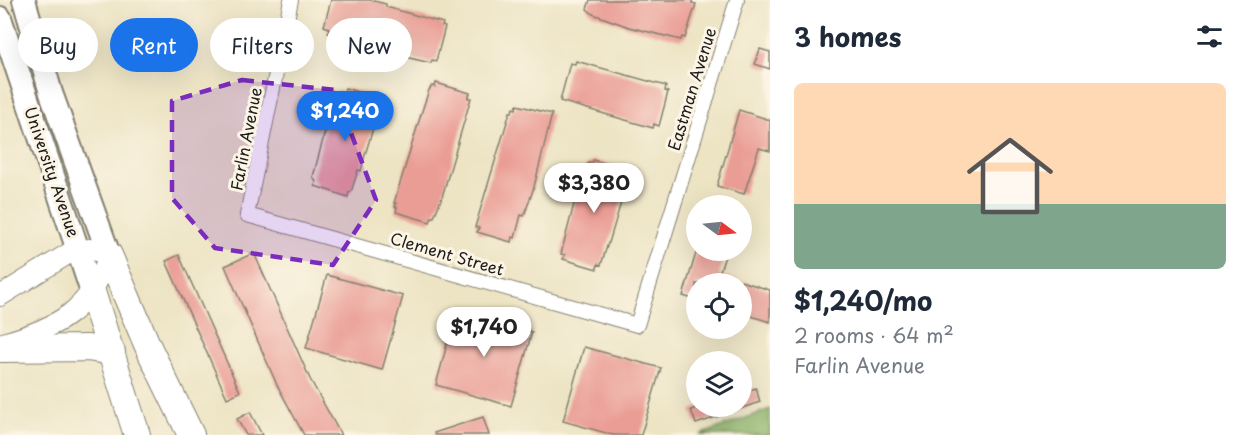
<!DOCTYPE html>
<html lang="en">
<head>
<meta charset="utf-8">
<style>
  body { margin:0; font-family:"Playpen Sans",sans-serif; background:#f2f2f3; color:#1f2937; height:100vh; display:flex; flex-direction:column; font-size:22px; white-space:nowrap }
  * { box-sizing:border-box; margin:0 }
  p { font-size:20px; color:#747a83 }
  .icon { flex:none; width:33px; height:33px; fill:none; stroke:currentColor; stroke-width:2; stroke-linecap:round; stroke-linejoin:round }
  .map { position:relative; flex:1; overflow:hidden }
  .details { display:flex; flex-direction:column; background:#fff; width:480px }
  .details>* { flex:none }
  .top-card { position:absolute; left:18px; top:18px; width:570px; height:54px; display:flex; gap:12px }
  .needle { width:39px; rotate:105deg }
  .tools { position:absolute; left:686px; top:195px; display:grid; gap:12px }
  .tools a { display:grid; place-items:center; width:66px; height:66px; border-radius:50%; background:#fff; box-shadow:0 6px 24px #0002; font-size:30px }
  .price { position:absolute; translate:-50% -51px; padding:0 14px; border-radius:21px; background:#fff; color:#222; font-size:20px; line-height:39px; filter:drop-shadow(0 2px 3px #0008) }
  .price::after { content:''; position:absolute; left:50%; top:36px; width:18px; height:14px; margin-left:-9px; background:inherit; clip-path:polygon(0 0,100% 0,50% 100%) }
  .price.current { background:#1a73e8; color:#fff }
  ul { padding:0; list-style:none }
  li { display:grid; align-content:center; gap:12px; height:318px; padding:0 24px }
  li+li { border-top:2px solid #e0e1e3 }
  li span { display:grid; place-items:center; height:186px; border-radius:9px; color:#555 }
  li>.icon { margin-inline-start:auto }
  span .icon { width:108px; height:108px; fill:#fffc; stroke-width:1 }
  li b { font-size:26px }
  h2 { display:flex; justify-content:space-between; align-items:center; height:72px; padding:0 24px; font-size:26px }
  .pill { padding:0 21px; border-radius:27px; background:#fff; box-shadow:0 6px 24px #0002; font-size:21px; line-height:54px }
  .pill.current { background:#1a73e8; color:#fff }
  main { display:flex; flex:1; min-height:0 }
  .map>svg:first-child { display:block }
  .forest { fill:#8cb369; stroke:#546842; stroke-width:1.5 }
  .building { fill:#ea9d95 }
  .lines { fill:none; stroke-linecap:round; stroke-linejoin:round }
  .minor-casing { stroke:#848070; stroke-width:16 }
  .secondary-casing { stroke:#848070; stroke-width:22 }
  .primary-casing { stroke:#848070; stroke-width:26 }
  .motorway-casing { stroke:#848070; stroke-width:28 }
  .minor { stroke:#fff; stroke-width:14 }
  .secondary { stroke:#fff; stroke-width:20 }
  .primary { stroke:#fff; stroke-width:22 }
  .motorway { stroke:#fff; stroke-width:26 }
  .marked { fill:#7b2cbf; fill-opacity:0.2; stroke:#7b2cbf; stroke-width:4.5; stroke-dasharray:12 8; stroke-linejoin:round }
  .labels { text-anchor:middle; stroke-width:6; stroke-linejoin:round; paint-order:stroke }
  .street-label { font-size:16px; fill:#1c1c1c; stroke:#fcf5e5 }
</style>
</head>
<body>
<main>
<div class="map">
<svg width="770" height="435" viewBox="0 0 770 435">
  <rect width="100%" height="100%" fill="#fcf5e5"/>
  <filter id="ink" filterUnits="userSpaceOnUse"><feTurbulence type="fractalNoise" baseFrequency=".0167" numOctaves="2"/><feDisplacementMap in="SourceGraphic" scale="12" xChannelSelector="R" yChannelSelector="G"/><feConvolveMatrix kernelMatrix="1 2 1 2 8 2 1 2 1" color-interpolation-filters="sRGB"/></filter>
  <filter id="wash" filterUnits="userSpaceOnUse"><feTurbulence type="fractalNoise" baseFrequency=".008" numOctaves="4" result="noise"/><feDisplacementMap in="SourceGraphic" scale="24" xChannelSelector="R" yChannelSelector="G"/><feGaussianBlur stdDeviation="1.35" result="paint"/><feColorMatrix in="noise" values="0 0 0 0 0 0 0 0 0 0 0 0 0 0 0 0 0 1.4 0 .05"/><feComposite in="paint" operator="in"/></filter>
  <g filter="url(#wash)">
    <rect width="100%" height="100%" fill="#ede4c4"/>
    <path class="forest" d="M770 409V435H700Z"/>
    <g id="blocks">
      <g class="building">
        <path d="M331 0H370L386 4V7L443 23 442 26 445 27 436 61 432 60 431 63 388 53 389 51 328 33 329 28 324 26Z"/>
        <path d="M590 0H692V3L696 4 685 38 682 37 681 40 629 27 593 14 587 9Z"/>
        <path d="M760 49 770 52V69L755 64Z"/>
        <path d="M576 61 666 86 665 91 668 92 659 126 654 124 653 128 560 101 570 63 575 64Z"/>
        <path d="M436 83 470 93 468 98H471L442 197 434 217H432L430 222 396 212 397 207H395L396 203H394L423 108 429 90 432 86 435 87Z"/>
        <path d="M345 88 378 98 371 124 374 125 365 155 361 171 358 170 351 192H349L348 197 315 186 316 182 313 177 326 128 339 91 344 93Z"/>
        <path d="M517 105 552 114 534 187 524 216 521 215 515 238 512 237 511 242 477 232 479 228 475 227 510 112H512L513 108 516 109Z"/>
        <path d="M739 110 770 120V151L759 148 744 194 717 186Z"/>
        <path d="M593 160 627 170 619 198 622 199 609 243H608L601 265 598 264 597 269 563 259 565 255 561 254 579 185 586 166 589 163H592Z"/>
        <path d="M697 250H727L719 274 740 281V284H696V300L683 296Z"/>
        <path d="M254 253 310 379 341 435H304L277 385 225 266Z"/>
        <path d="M179 255 240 392 227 398 166 261Z"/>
        <path d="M327 275 403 296 382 370 306 348Z"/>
        <path d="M741 281 770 290V322L741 313Z"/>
        <path d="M456 311 532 332 511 406 436 385Z"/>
        <path d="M584 347 661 368 641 435H613L563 421Z"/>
        <path d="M756 388 760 402 696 424 691 410 701 406H741V393Z"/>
        <path d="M250 412 262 435H246L237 419Z"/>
        <path d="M483 417 489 435H435L434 433Z"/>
      </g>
    </g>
  </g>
  <g filter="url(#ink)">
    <use href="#blocks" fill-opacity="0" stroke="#848070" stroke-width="1.5"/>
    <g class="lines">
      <g class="minor-casing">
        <path id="minor" d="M291 0 247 215 637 325 737 0"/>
      </g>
      <g class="secondary-casing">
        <path id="secondary" d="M0 296 71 252 90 249 109 255C90 311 57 328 3 343"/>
      </g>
      <g class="primary-casing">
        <g id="primary">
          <path d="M24 0 51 93 109 255"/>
          <path d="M0 18 92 292"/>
        </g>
      </g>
      <g class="motorway-casing">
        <g id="motorway">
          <path d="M109 255 149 349 191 435"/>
          <path d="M92 292 137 435"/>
          <path d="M0 349 88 348 112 352"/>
        </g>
      </g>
      <use href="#minor" class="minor"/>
      <use href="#secondary" class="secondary"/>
      <use href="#primary" class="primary"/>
      <use href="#motorway" class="motorway"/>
    </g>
  </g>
  <path class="marked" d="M242 80 335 90 376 200 333 265 215 248 172 198V101Z"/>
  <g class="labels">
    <g class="street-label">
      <text transform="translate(692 89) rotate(-73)" y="6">Eastman Avenue</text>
      <text transform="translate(246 139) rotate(-79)" y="6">Farlin Avenue</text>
      <text transform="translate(52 172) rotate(71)" y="6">University Avenue</text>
      <text transform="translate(447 254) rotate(16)" y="6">Clement Street</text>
    </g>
  </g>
</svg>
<div class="tools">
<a><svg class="needle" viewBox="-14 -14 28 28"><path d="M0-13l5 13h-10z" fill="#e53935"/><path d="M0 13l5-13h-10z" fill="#747a83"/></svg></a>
<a><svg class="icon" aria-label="locate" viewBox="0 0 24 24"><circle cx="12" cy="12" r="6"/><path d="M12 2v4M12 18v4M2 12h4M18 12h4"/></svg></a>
<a><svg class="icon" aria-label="layers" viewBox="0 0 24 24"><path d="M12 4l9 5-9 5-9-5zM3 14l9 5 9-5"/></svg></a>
</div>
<b class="price current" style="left:345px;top:142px">$1,240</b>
<b class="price" style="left:594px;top:214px">$3,380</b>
<b class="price" style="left:484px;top:358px">$1,740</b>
<div class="top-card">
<a class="pill">Buy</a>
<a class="pill current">Rent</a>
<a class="pill">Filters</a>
<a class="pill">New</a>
</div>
</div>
<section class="details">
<h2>3 homes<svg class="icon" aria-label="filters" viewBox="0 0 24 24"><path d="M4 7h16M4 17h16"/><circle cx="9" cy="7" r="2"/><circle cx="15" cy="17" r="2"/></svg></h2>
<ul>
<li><span style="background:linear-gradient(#ffd9b3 65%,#7fa58c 0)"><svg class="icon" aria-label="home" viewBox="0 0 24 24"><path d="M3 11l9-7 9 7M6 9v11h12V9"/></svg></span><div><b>$1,240/mo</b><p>2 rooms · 64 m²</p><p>Farlin Avenue</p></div></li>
</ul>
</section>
</main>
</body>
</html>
